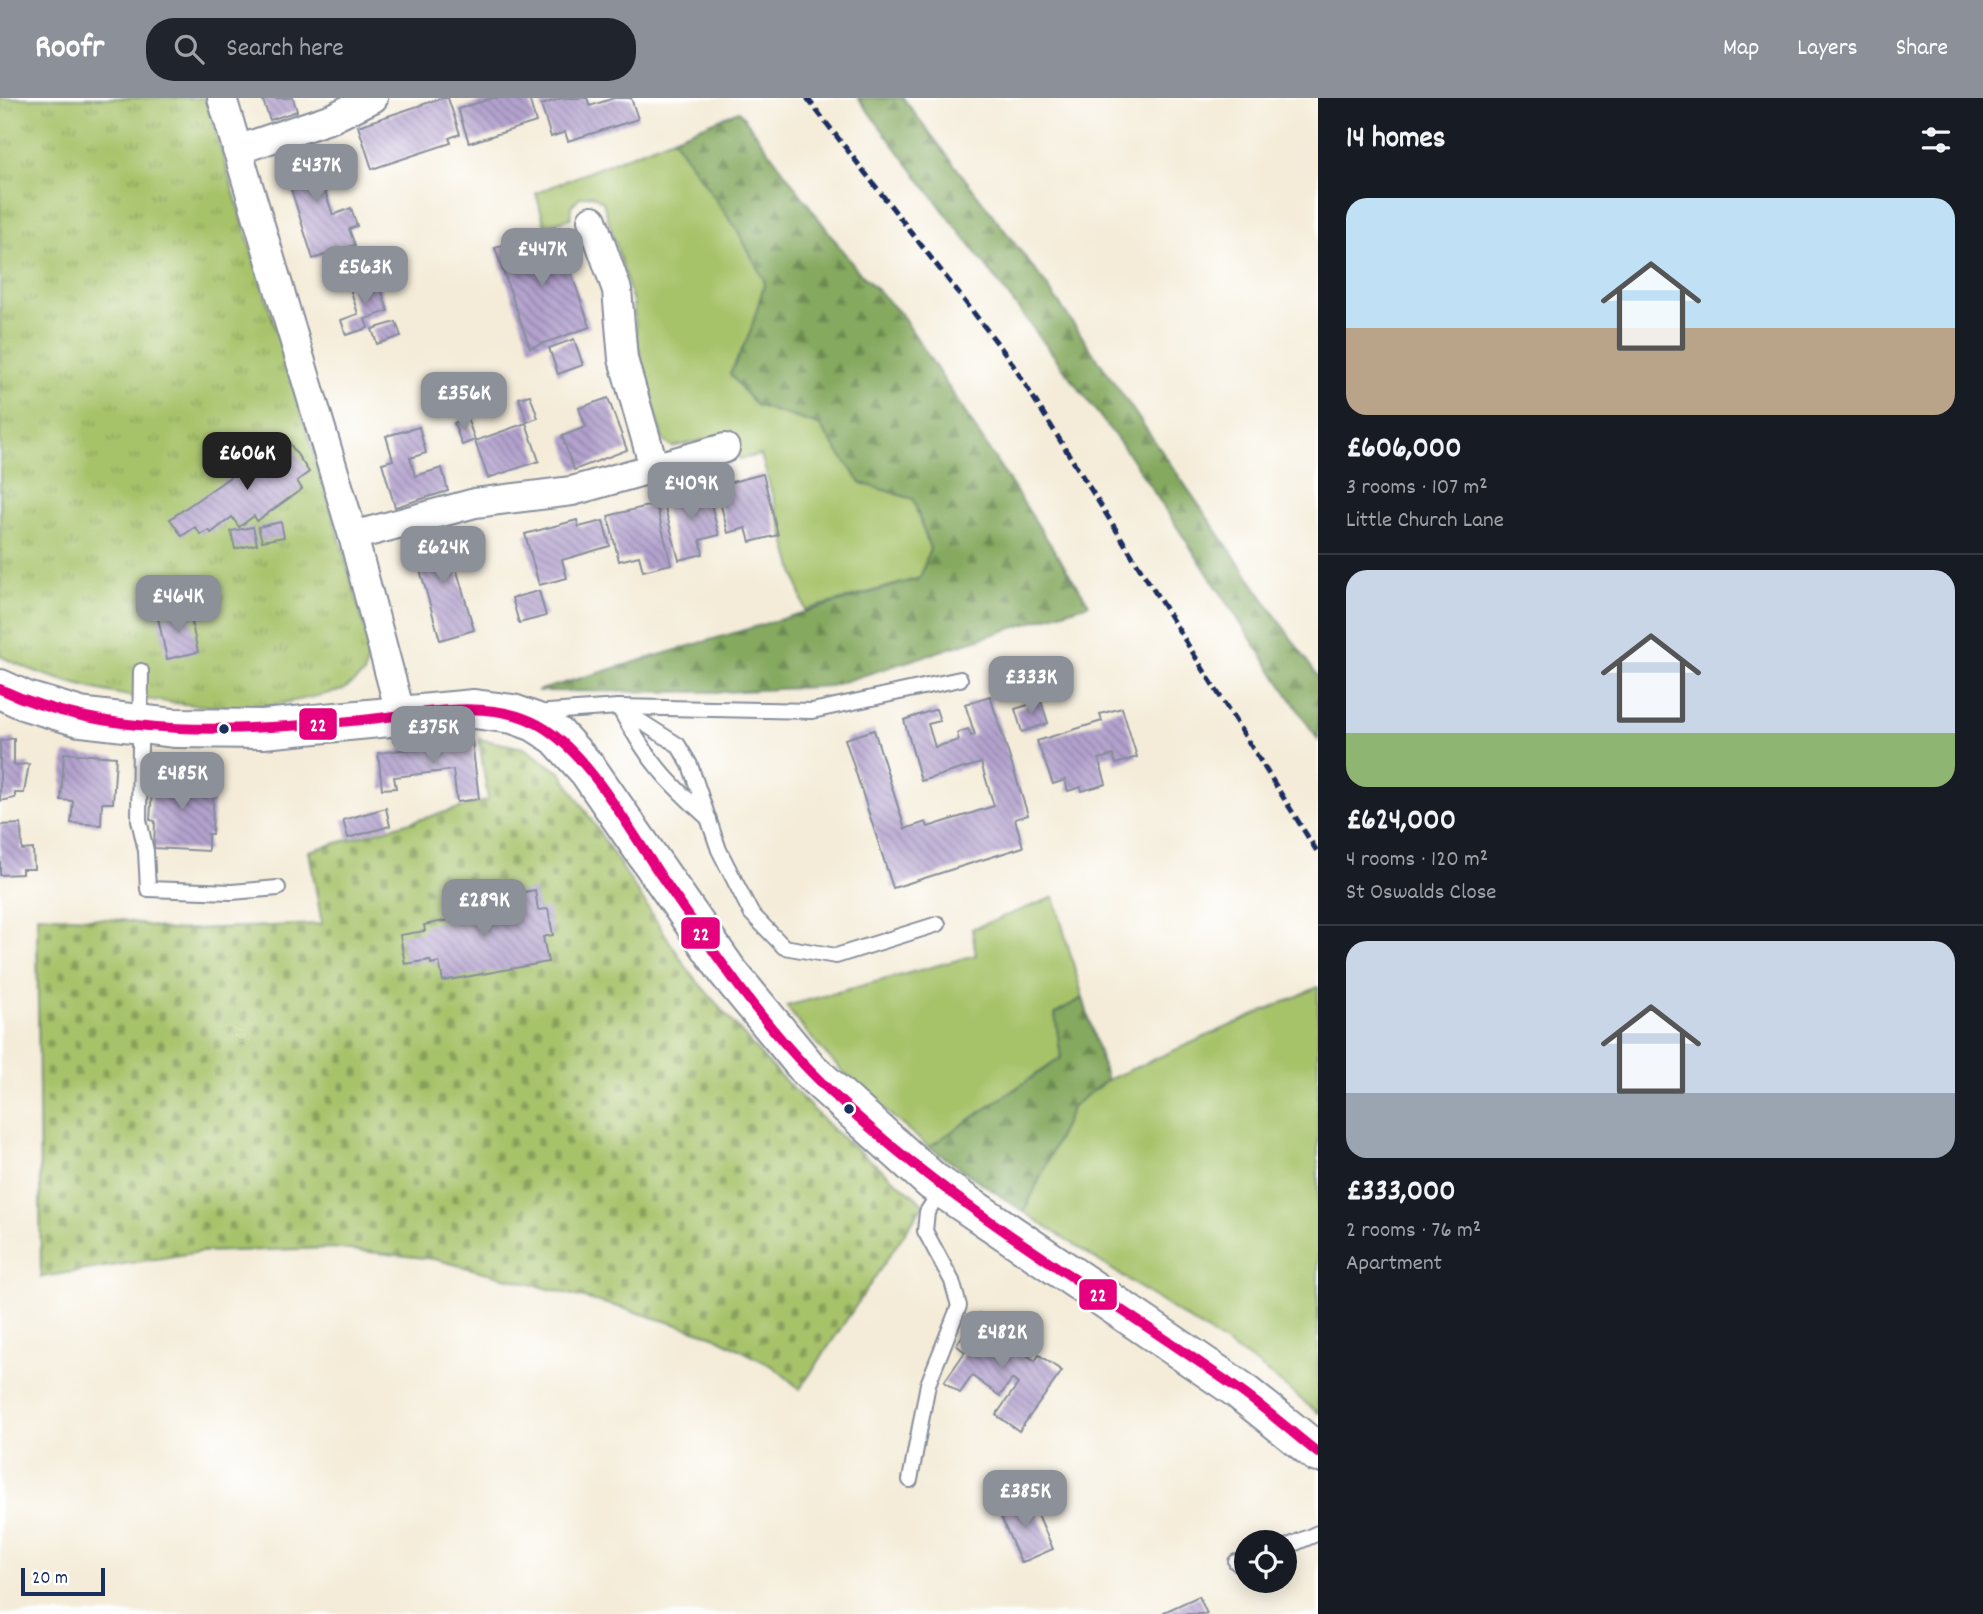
<!DOCTYPE html>
<html lang="en">
<head>
<meta charset="utf-8">
<style>
  body { margin:0; font-family:Dekko,sans-serif; background:#20242c; color:#f1f3f6; height:100vh; display:flex; flex-direction:column; font-size:26px; white-space:nowrap }
  * { box-sizing:border-box; margin:0 }
  p { font-size:23px; color:#9ea1a6 }
  .icon { flex:none; width:38px; height:38px; fill:none; stroke:currentColor; stroke-width:2; stroke-linecap:round; stroke-linejoin:round }
  .map { position:relative; flex:1; overflow:hidden }
  .side { display:flex; flex-direction:column; background:#171b24; width:665px }
  .side>* { flex:none }
  .fabs { position:absolute; left:1234px; top:1432px; display:grid; gap:14px }
  .fabs a { display:grid; place-items:center; width:63px; height:63px; border-radius:50%; background:#171b24; box-shadow:0 4px 18px #0003; font-size:35px }
  .scale { position:absolute; left:21px; bottom:18px; width:84px; box-sizing:border-box; padding-left:7px; border:4px solid #1b2f5e; border-top:0; font-size:19px; line-height:24px; white-space:nowrap; color:#1b2f5e; -webkit-text-stroke:5px #fff; paint-order:stroke }
  .price { position:absolute; translate:-50% -60px; padding:0 16px; border-radius:14px; background:#8c9099; color:#fff; font-size:23px; line-height:46px; filter:drop-shadow(0 2px 4px #0008) }
  .price::after { content:''; position:absolute; left:50%; top:42px; width:21px; height:16px; margin-left:-10px; background:inherit; clip-path:polygon(0 0,100% 0,50% 100%) }
  .price.active { background:#222; color:#fff }
  ul { padding:0; list-style:none }
  li { display:grid; align-content:center; gap:14px; height:371px; padding:0 28px }
  li+li { border-top:2px solid #363941 }
  li span { display:grid; place-items:center; height:217px; border-radius:21px; color:#555 }
  li>.icon { margin-inline-start:auto }
  span .icon { width:126px; height:126px; fill:#fffc; stroke-width:1 }
  li b { font-size:30px }
  h2 { display:flex; justify-content:space-between; align-items:center; height:84px; padding:0 28px; font-size:30px }
  header { display:flex; align-items:center; gap:42px; box-sizing:border-box; height:98px; padding:0 35px; background:#8c9099; color:#fff }
  header strong { font-size:33px }
  nav { display:flex; gap:38px; margin-inline-start:auto; font-size:24px }
  .search { width:490px; height:63px; background:#20242c; display:flex; align-items:center; gap:18px; box-sizing:border-box; padding:0 24px; border-radius:28px; color:#9ea1a6; font-size:26px }
  main { display:flex; flex:1; min-height:0 }
  .map>svg:first-child { display:block }
  .grass { fill:#a7c36a; stroke:#617964; stroke-width:2 }
  .forest { fill:url(#forest-firs); stroke:#506c5e; stroke-width:2 }
  .cemetery { fill:url(#cemetery-stones); stroke:#617964; stroke-width:2 }
  .park { fill:url(#park-tufts); stroke:#617964; stroke-width:2 }
  .building { fill:url(#building-back-hatch) }
  .lines { fill:none; stroke-linecap:round; stroke-linejoin:round }
  .lane-casing { stroke:#888e9b; stroke-width:18 }
  .street-casing { stroke:#888e9b; stroke-width:32 }
  .primary-casing { stroke:#888e9b; stroke-width:42 }
  .lane { stroke:#fff; stroke-width:14 }
  .street { stroke:#fff; stroke-width:28 }
  .primary { stroke:#fff; stroke-width:38 }
  .rail { stroke:#1b2f5e; stroke-width:5; stroke-dasharray:10 5; stroke-linecap:butt }
  .bus-1-casing { stroke:#fff; stroke-width:16 }
  .bus-1 { stroke:#e5007d; stroke-width:10 }
  .bus-dot { fill:#1b2f5e; stroke:#fff; stroke-width:2.5 }
  .line-badge { stroke:#fff; stroke-width:2.5 }
  .badge-label { font-size:19px; text-anchor:middle; font-weight:bold; fill:#fff }
</style>
</head>
<body>
<header>
<strong>Roofr</strong>
<div class="search"><svg class="icon" aria-label="search" viewBox="0 0 24 24"><circle cx="10" cy="10" r="6"/><path d="M15 15l6 6"/></svg>Search here</div>
<nav><a>Map</a><a>Layers</a><a>Share</a></nav>
</header>
<main>
<div class="map">
<svg width="1318" height="1516" viewBox="0 0 1318 1516">
  <defs>
    <pattern id="forest-firs" width="22" height="20" patternUnits="userSpaceOnUse" patternTransform="scale(1.75)"><rect width="22" height="20" fill="#85a95e"/><path d="M5 1l3.5 6h-7zM16 11l3.5 6h-7z" fill="#6c8a51"/></pattern>
    <pattern id="cemetery-stones" width="16" height="16" patternUnits="userSpaceOnUse" patternTransform="scale(1.75)"><rect width="16" height="16" fill="#a7c36a"/><path d="M2 7V4a2 2 0 0 1 4 0v3zM10 15v-3a2 2 0 0 1 4 0v3z" fill="#879f5a"/></pattern>
    <pattern id="park-tufts" width="24" height="20" patternUnits="userSpaceOnUse" patternTransform="scale(1.75)"><rect width="24" height="20" fill="#a7c36a"/><path d="M3 7l-1-3M5 7V3M7 7l1-3M15 17l-1-3M17 17v-4M19 17l1-3" fill="none" stroke="#879f5a"/></pattern>
    <pattern id="building-back-hatch" width="6" height="6" patternUnits="userSpaceOnUse" patternTransform="scale(1.75)"><rect width="6" height="6" fill="#b3a2cd"/><path d="M-1 5l2 2M0 0l6 6M5-1l2 2" fill="none" stroke="#9184aa"/></pattern>
  </defs>
  <rect width="100%" height="100%" fill="#fff"/>
  <filter id="ink" filterUnits="userSpaceOnUse"><feTurbulence type="fractalNoise" baseFrequency=".0143" numOctaves="2"/><feDisplacementMap in="SourceGraphic" scale="14" xChannelSelector="R" yChannelSelector="G"/><feConvolveMatrix kernelMatrix="1 2 1 2 8 2 1 2 1" color-interpolation-filters="sRGB"/></filter>
  <filter id="wash" filterUnits="userSpaceOnUse"><feTurbulence type="fractalNoise" baseFrequency=".00686" numOctaves="4" result="noise"/><feDisplacementMap in="SourceGraphic" scale="28" xChannelSelector="R" yChannelSelector="G"/><feGaussianBlur stdDeviation="1.57" result="paint"/><feColorMatrix in="noise" values="0 0 0 0 0 0 0 0 0 0 0 0 0 0 0 0 0 1.4 0 .05"/><feComposite in="paint" operator="in"/></filter>
  <g filter="url(#wash)">
    <rect width="100%" height="100%" fill="#f4ecd8"/>
    <g class="grass">
      <path d="M673 40 739 135 765 184 750 235 730 276 755 307 819 327 861 385 913 401 930 451 920 480 805 512 761 357 739 361 730 335 673 349 663 343 637 243 633 204 603 104 592 97 580 99 571 108V120L545 128 536 95Z"/>
      <path d="M1054 799 1083 900 1055 915 1061 960 929 1049C875 1005 828 965 786 908L976 857 972 831Z"/>
      <path d="M1318 889V1315L1258 1267 1024 1114 1073 1008 1107 982Z"/>
    </g>
    <g class="forest">
      <path d="M858 0H903L1045 185 1318 579V642L1130 358Z"/>
      <path d="M739 13 857 172 901 216 1089 506 830 588 726 594 537 593 920 480 930 451 913 401 861 385 819 327 755 307 730 276 750 235 765 184 739 135 673 40Z"/>
      <path d="M1083 900 1107 982 1073 1008 1024 1114 929 1049 1061 960 1055 915Z"/>
    </g>
    <path class="cemetery" d="M479 641 524 650 561 675 690 875 765 962 833 1032 924 1106 800 1291 774 1269 714 1238 626 1211 434 1161 331 1150 200 1154 41 1179 37 817 122 822 170 832 322 826 309 753 488 702Z"/>
    <path class="park" d="M0 0H205L342 448 370 551 364 576 343 592C316 598 287 606 260 608 183 613 68 592 0 558Z"/>
    <g id="blocks">
      <g class="building">
        <path d="M262 0H293L297 13 270 22Z"/>
        <path d="M442 0H448L460 36 449 40 451 45 372 71 358 28Z"/>
        <path d="M493 0H529L536 24 469 45 458 11Z"/>
        <path d="M562 0H587L590 8 614 0H631L638 21 568 43 565 34 551 39 541 7Z"/>
        <path d="M308 43 333 117 351 110 357 128 349 131 355 147 313 161 279 53Z"/>
        <path d="M555 129 590 229 530 250 495 150Z"/>
        <path d="M378 182 388 213 365 221 368 230 346 237 341 222 358 216 350 190Z"/>
        <path d="M396 224 401 238 377 246 372 231Z"/>
        <path d="M574 241 583 267 558 276 549 250Z"/>
        <path d="M530 297 538 320 527 324 519 300Z"/>
        <path d="M608 300 627 352 574 372 562 338 586 329 579 310Z"/>
        <path d="M467 320 475 342 462 347 454 325Z"/>
        <path d="M526 325 539 363 488 380 475 343Z"/>
        <path d="M419 329 426 355 410 360 415 378 442 370 448 393 395 409 382 365 393 362 386 338Z"/>
        <path d="M286 340 309 374 297 383 302 391 257 423 254 418 239 429 232 419 211 435 209 432 201 437 195 429 182 438 170 421Z"/>
        <path d="M763 376 778 437 750 444 746 430 728 435 716 388Z"/>
        <path d="M707 391 719 437 700 442 703 456 679 462 663 403Z"/>
        <path d="M656 406 671 466 643 473 639 458 619 463 608 418Z"/>
        <path d="M577 422 579 429 603 423 610 448 562 462 567 480 539 487 525 436Z"/>
        <path d="M281 424 284 439 262 443 258 429Z"/>
        <path d="M253 429 257 446 235 451 231 433Z"/>
        <path d="M446 435 474 532 440 542 412 444Z"/>
        <path d="M539 493 546 518 519 525 512 500Z"/>
        <path d="M189 513 198 554 167 561 158 520Z"/>
        <path d="M990 598 1028 717 1015 721 1023 749 893 790 845 641 874 632 905 731 926 724 928 729 994 708 981 665 921 683 904 622 936 611 940 623 928 626 935 649 959 642 957 635 968 631 971 638 975 637 965 606Z"/>
        <path d="M1041 603 1048 625 1022 634 1015 611Z"/>
        <path d="M1122 610 1137 659 1116 666 1113 657 1099 661 1106 686 1082 693 1081 689 1068 693 1065 682 1053 686 1037 643 1102 623 1100 616Z"/>
        <path d="M14 640V667L29 666 24 695H15V700L0 703V643Z"/>
        <path d="M472 643 479 701 457 704 453 672 394 679 396 690 382 691 378 655Z"/>
        <path d="M64 655 116 659 113 705H102L101 727 71 725 73 703 61 702Z"/>
        <path d="M153 676 214 679 212 736H208V753L154 750 155 723 150 722Z"/>
        <path d="M386 710 390 728 348 740 343 722Z"/>
        <path d="M21 726 22 752 33 751 34 771H22V776L0 777V727Z"/>
        <path d="M535 792 538 812 548 811 553 837 543 839 548 864 443 883 439 864 431 866 430 862 405 866 400 837 425 833 424 827 499 812 496 799Z"/>
        <path d="M979 1215 998 1228 994 1234 1035 1263 1039 1257 1062 1273 1019 1333 996 1317 1018 1286 1012 1281 1000 1298 972 1278 960 1295 944 1284 965 1254 956 1247Z"/>
        <path d="M1019 1400 1024 1412 1034 1407 1053 1451 1021 1465 997 1410Z"/>
        <path d="M1199 1498 1207 1516H1166L1164 1514Z"/>
      </g>
    </g>
  </g>
  <g filter="url(#ink)">
    <use href="#blocks" fill-opacity="0" stroke="#888e9b" stroke-width="2"/>
    <g class="lines">
      <g class="lane-casing">
        <g id="lane">
          <path d="M141 573 139 722 146 753 148 791 232 794 278 790"/>
          <path d="M618 609 678 647 690 667 719 752 751 815 784 849 836 858 938 826"/>
          <path d="M619 610C647 661 666 683 709 721"/>
          <path d="M535 615 618 609 812 613 960 581"/>
          <path d="M910 1382 928 1286 959 1208 952 1183 925 1133 927 1114 942 1091"/>
          <path d="M1284 1450 1318 1435"/>
          <path d="M1236 1464 1246 1462"/>
        </g>
      </g>
      <g class="street-casing">
        <g id="street">
          <path d="M222 0 353 438 401 618"/>
          <path d="M237 52 332 20 373 0"/>
          <path d="M592 122 617 192 623 261 654 369"/>
          <path d="M353 438 475 405 572 393 725 350"/>
        </g>
      </g>
      <g class="primary-casing">
        <path id="primary" d="M0 591 26 603 80 619 174 630 263 631 474 611 513 616 535 624 557 638 588 672 728 874 809 972 932 1083 1238 1291 1318 1355"/>
      </g>
      <use href="#lane" class="lane"/>
      <use href="#street" class="street"/>
      <use href="#primary" class="primary"/>
      <path class="rail" d="M807 0 1008 259 1318 755"/>
      <g class="bus-1-casing">
        <path id="bus-1" d="M0 591C112 643 242 633 362 622 416 617 480 600 531 623 584 646 629 731 661 778 707 844 753 914 809 972 933 1100 1091 1187 1235 1289 1264 1309 1290 1333 1318 1355"/>
      </g>
      <use href="#bus-1" class="bus-1"/>
    </g>
  </g>
  <g class="bus-dot">
    <circle cx="224" cy="631" r="6"/>
    <circle cx="849" cy="1011" r="6"/>
  </g>
  <g class="line-badge">
    <rect x="298" y="609" width="40" height="34" rx="7" fill="#e5007d"/>
    <rect x="680" y="818" width="41" height="34" rx="7" fill="#e5007d"/>
    <rect x="1078" y="1180" width="40" height="33" rx="7" fill="#e5007d"/>
  </g>
  <g class="badge-label">
    <text x="318" y="633">22</text>
    <text x="701" y="842">22</text>
    <text x="1098" y="1203">22</text>
  </g>
</svg>
<div class="fabs">
<a><svg class="icon" aria-label="locate" viewBox="0 0 24 24"><circle cx="12" cy="12" r="6"/><path d="M12 2v4M12 18v4M2 12h4M18 12h4"/></svg></a>
</div>
<div class="scale">20 m</div>
<b class="price" style="left:316px;top:106px">£437K</b>
<b class="price" style="left:542px;top:190px">£447K</b>
<b class="price" style="left:365px;top:208px">£563K</b>
<b class="price" style="left:464px;top:334px">£356K</b>
<b class="price active" style="left:247px;top:394px">£606K</b>
<b class="price" style="left:691px;top:424px">£409K</b>
<b class="price" style="left:443px;top:488px">£624K</b>
<b class="price" style="left:178px;top:537px">£464K</b>
<b class="price" style="left:1031px;top:618px">£333K</b>
<b class="price" style="left:433px;top:668px">£375K</b>
<b class="price" style="left:182px;top:714px">£485K</b>
<b class="price" style="left:484px;top:841px">£289K</b>
<b class="price" style="left:1002px;top:1273px">£482K</b>
<b class="price" style="left:1025px;top:1432px">£385K</b>
</div>
<section class="side">
<h2>14 homes<svg class="icon" aria-label="filters" viewBox="0 0 24 24"><path d="M4 7h16M4 17h16"/><circle cx="9" cy="7" r="2"/><circle cx="15" cy="17" r="2"/></svg></h2>
<ul>
<li><span style="background:linear-gradient(#bfe0f5 60%,#b9a48a 0)"><svg class="icon" aria-label="home" viewBox="0 0 24 24"><path d="M3 11l9-7 9 7M6 9v11h12V9"/></svg></span><div><b>£606,000</b><p>3 rooms · 107 m²</p><p>Little Church Lane</p></div></li>
<li><span style="background:linear-gradient(#c9d6e8 75%,#8fb573 0)"><svg class="icon" aria-label="home" viewBox="0 0 24 24"><path d="M3 11l9-7 9 7M6 9v11h12V9"/></svg></span><div><b>£624,000</b><p>4 rooms · 120 m²</p><p>St Oswalds Close</p></div></li>
<li><span style="background:linear-gradient(#c9d6e8 70%,#9aa5b1 0)"><svg class="icon" aria-label="home" viewBox="0 0 24 24"><path d="M3 11l9-7 9 7M6 9v11h12V9"/></svg></span><div><b>£333,000</b><p>2 rooms · 76 m²</p><p>Apartment</p></div></li>
</ul>
</section>
</main>
</body>
</html>
